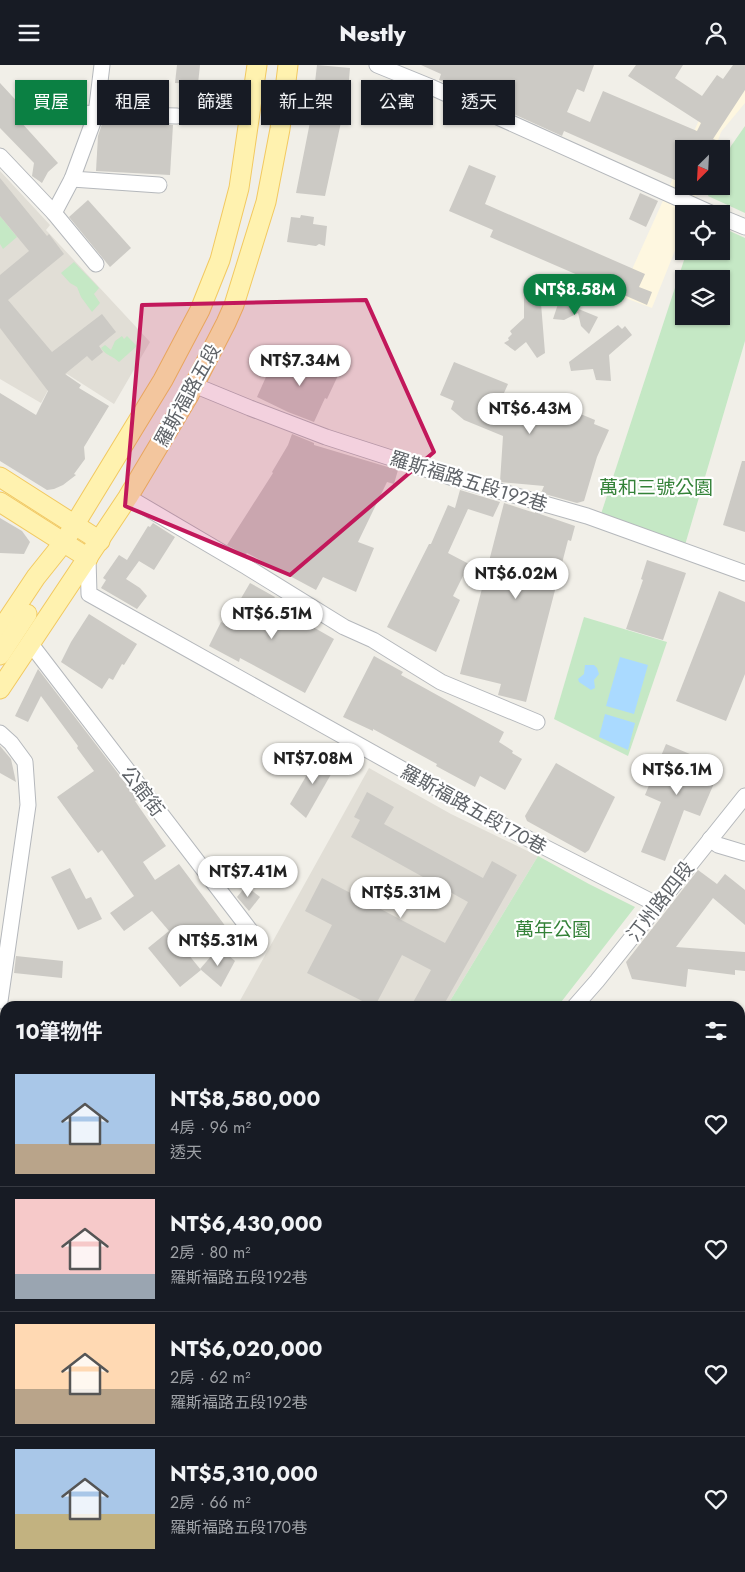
<!DOCTYPE html>
<html lang="zh-TW">
<head>
<meta charset="utf-8">
<style>
  body { margin:0; font-family:Jost,"Noto Sans TC",sans-serif; background:#242831; color:#f1f3f6; height:100vh; display:flex; flex-direction:column; font-size:19px; white-space:nowrap }
  * { box-sizing:border-box; margin:0 }
  p { font-size:16px; color:#9ea1a6 }
  .icon { flex:none; width:28px; height:28px; fill:none; stroke:currentColor; stroke-width:2; stroke-linecap:round; stroke-linejoin:round }
  .map { position:relative; flex:1; overflow:hidden }
  .panel { position:absolute; left:0px; top:936px; width:745px; height:571px; display:flex; flex-direction:column; background:#171b24; border-radius:15px 15px 0 0; box-shadow:0 1px 4px #0004 }
  .panel>* { flex:none }
  .hud { position:absolute; left:15px; top:15px; width:715px; height:45px; display:flex; gap:10px }
  .needle { width:32px; rotate:204deg }
  .controls { position:absolute; left:675px; top:75px; display:grid; gap:10px }
  .controls a { display:grid; place-items:center; width:55px; height:55px; border-radius:0px; background:#171b24; box-shadow:0 1px 4px #0004; font-size:25px }
  .price { position:absolute; translate:-50% -42px; padding:0 11px; border-radius:18px; background:#fff; color:#222; font-size:16px; line-height:32px; filter:drop-shadow(0 1px 2px #0008) }
  .price::after { content:''; position:absolute; left:50%; top:30px; width:15px; height:11px; margin-left:-8px; background:inherit; clip-path:polygon(0 0,100% 0,50% 100%) }
  .price.active { background:#0b8043; color:#fff }
  ul { padding:0; list-style:none }
  li { display:flex; align-items:center; gap:15px; height:125px; padding:0 15px }
  li+li { border-top:1px solid #363941 }
  li span { display:grid; place-items:center; flex:none; width:140px; height:100px; border-radius:0px; color:#555 }
  li>.icon { margin-inline-start:auto }
  span .icon { width:60px; height:60px; fill:#fffc; stroke-width:1 }
  li b { font-size:21px }
  h2 { display:flex; justify-content:space-between; align-items:center; height:60px; padding:0 15px; font-size:21px }
  .tag { padding:0 18px; border-radius:0px; background:#171b24; box-shadow:0 1px 4px #0004; font-size:18px; line-height:45px }
  .tag.active { background:#0b8043; color:#fff }
  header { display:flex; justify-content:space-between; align-items:center; height:65px; padding:0 15px; background:#171b24; font-size:22px; font-weight:800 }
  .map>svg:first-child { display:block }
  .commercial { fill:#fef7e0 }
  .education { fill:#e1ded6 }
  .green { fill:#c5e8c5; fill-rule:evenodd }
  .water { fill:#aadaff }
  .building { fill:#cccac5 }
  .lines { fill:none; stroke-linecap:round; stroke-linejoin:round }
  .minor-casing { stroke:#b5b8bc; stroke-width:17 }
  .major-casing { stroke:#f2c960; stroke-width:21 }
  .minor { stroke:#fff; stroke-width:15 }
  .major { stroke:#fff2af; stroke-width:19 }
  .marked { fill:#c2185b; fill-opacity:0.2; stroke:#c2185b; stroke-width:4; stroke-linejoin:round }
  .labels { text-anchor:middle; stroke-width:4.5; stroke-linejoin:round; paint-order:stroke }
  .street-label { font-size:19px; fill:#5f6368; stroke:#fff }
  .park-label { font-size:19px; fill:#348238; stroke:#fff }
</style>
</head>
<body>
<header><svg class="icon" aria-label="menu" viewBox="0 0 24 24"><path d="M4 6h16M4 12h16M4 18h16"/></svg>Nestly<svg class="icon" aria-label="person" viewBox="0 0 24 24"><circle cx="12" cy="8" r="4"/><path d="M4 21q1-7 8-7t8 7"/></svg></header>
<div class="map">
<svg width="745" height="1507" viewBox="0 0 745 1507">
  <rect width="100%" height="100%" fill="#f1efe8"/>
  <g class="commercial">
    <path d="M745 0V38L721 67 715 84H686L699 55Z"/>
    <path d="M684 89V121H700L689 149H684V163L652 243 620 231Z"/>
  </g>
  <g class="education">
    <path d="M0 106 50 160 46 165 150 277 114 339 67 309 48 325 41 338 0 314Z"/>
    <path d="M369 703 451 749 538 791 447 941H237Z"/>
    <path d="M740 1392 745 1394V1505L743 1507H0V1436L5 1432V1502H740Z"/>
  </g>
  <g class="green">
    <path d="M745 61V148L708 131 712 121H721V101L731 81Z"/>
    <path d="M0 151 17 172 3 184 0 179Z"/>
    <path d="M721 162 745 173V276L685 480 601 449 687 186H721ZM684 214H721V251H684Z"/>
    <path d="M74 197 99 223 94 229 100 238 92 247 81 232 77 222 70 218 61 208Z"/>
    <path d="M122 271 124 274 127 271 137 281 119 297C113 291 105 290 101 283L105 280 111 285 115 276Z"/>
    <path d="M584 552 667 577 628 691 554 654Z"/>
    <path d="M538 791 589 819 635 842 558 941H447Z"/>
  </g>
  <g class="water">
    <path d="M620 592 648 600 634 649 606 641Z"/>
    <path d="M585 600H594L597 603 599 609 594 615 595 623 591 625 579 617 578 614 584 609Z"/>
    <path d="M605 649 635 658 628 685 599 672Z"/>
  </g>
  <g class="building">
    <path d="M177 0H200L198 19 175 18Z"/>
    <path d="M317 0 350 3 346 48H343L325 131 296 128 311 52Z"/>
    <path d="M421 0H594L584 27 577 24 567 47 590 57 603 26 697 66 701 58 628 11 636 0H683L675 13 702 31 717 10 723 14 733 0H745V25L713 74 716 75 712 84H684V119L564 66 562 71 439 15 441 9Z"/>
    <path d="M0 18 24 44 26 50 20 56 58 98 48 107 42 118 32 111 34 98 0 63Z"/>
    <path d="M102 59 173 60 170 110 96 106 98 71Z"/>
    <path d="M469 100 496 111 485 139 645 209 639 222 652 227 647 240 490 172 493 165 449 146Z"/>
    <path d="M0 113 47 171 49 169 64 189 8 235 52 287 102 249 116 267 99 281 103 287 92 296 87 291 65 309 81 320 79 323 109 341 84 382 85 394 74 409 76 410 63 420 54 424 47 425 0 396V328L36 350 48 326 0 263V210L29 186 0 151Z"/>
    <path d="M640 128 658 136 646 162 629 154Z"/>
    <path d="M88 135 131 183 110 202 69 152Z"/>
    <path d="M301 150 314 152 313 159 327 161 325 181 319 179 316 181 287 177 291 152 300 153Z"/>
    <path d="M535 222V226H540L545 288 537 293 526 277 515 286 504 278 509 275 508 273 512 269 510 266 524 253V223Z"/>
    <path d="M559 236 598 252 589 269 581 261 578 248 564 255 553 254Z"/>
    <path d="M618 260 622 264 625 261 632 270 609 290 611 316 596 315 593 304 571 306 569 297Z"/>
    <path d="M313 289 342 302 327 334 325 333 314 357 288 347 257 332 274 294 304 308Z"/>
    <path d="M454 297 508 319 504 328 522 330 521 342 551 345 554 338 595 355 594 359 609 365 597 392 584 436 577 438 541 428 544 421 500 417 503 371 464 355 451 344 454 336 440 330Z"/>
    <path d="M292 369 314 378V380L398 405 394 419 387 417 358 477 374 483 356 527 323 512 316 525 247 488 245 490 227 480 273 408 272 407 288 380Z"/>
    <path d="M742 396H745V467L723 460Z"/>
    <path d="M460 425 500 437 493 452 468 444 448 488 469 499 453 531 460 535 436 587 387 562 429 479H431L448 440 455 443Z"/>
    <path d="M504 438 535 448V446L543 448 540 449 575 461 571 476 568 475 526 637 498 630 501 619 460 609Z"/>
    <path d="M0 453 22 466 30 477 24 489 0 488Z"/>
    <path d="M153 458 175 472 154 505 139 496 126 514 140 523 147 531 137 544 101 523 106 515 103 513 119 490 127 495 148 461 150 462Z"/>
    <path d="M647 495 686 508 663 575 626 564 643 515 641 514Z"/>
    <path d="M250 518 275 532 271 538 334 574 305 628 240 593 239 597 209 581 221 557 226 559Z"/>
    <path d="M719 526 745 537V609L726 656 676 636Z"/>
    <path d="M89 549 137 579 124 600 122 599 113 615 109 613 102 624 61 597 71 577Z"/>
    <path d="M374 591 403 607 401 610 504 667 499 677 513 686 512 688 522 694 505 725 480 711 475 722 436 701 437 699 373 664V666L343 652Z"/>
    <path d="M38 604 130 724 137 735 135 736 166 781 143 797 155 815 179 799 229 866 212 879 199 862 179 878 201 905 180 922 148 883 169 866 152 846 124 866 110 848 134 831 102 785 98 788 57 732 94 706 77 683 78 681 41 631 28 657 15 651Z"/>
    <path d="M666 679 721 702 700 751 684 745 665 796 641 787 661 737 645 730Z"/>
    <path d="M0 681 11 694 16 717 0 708Z"/>
    <path d="M327 690 338 697 306 753 290 739 316 694Z"/>
    <path d="M556 698 615 732 589 785 585 788 527 756 525 751Z"/>
    <path d="M367 727 394 742 384 759 483 813 492 796 517 810 443 941H411L431 905 402 890 375 941H372L307 908 332 860 305 846 322 813 445 878 468 837 351 772 360 755 354 752Z"/>
    <path d="M70 803 86 834 91 832 102 854 78 865 51 812Z"/>
    <path d="M698 805 717 819 725 809 745 825V860L713 833 676 882 745 887V906L735 905V910L688 904 686 922 632 914 626 897Z"/>
    <path d="M246 821 260 832 249 846 237 832Z"/>
    <path d="M219 882 235 896 221 922 200 904Z"/>
    <path d="M16 891 63 896 62 913 14 908Z"/>
  </g>
  <g class="lines">
    <g class="minor-casing">
      <g id="minor">
        <path d="M377 0 431 22 713 149"/>
        <path d="M33 44 96 49 177 51"/>
        <path d="M0 91 54 148 96 199"/>
        <path d="M72 114 159 120"/>
        <path d="M54 148 72 114 96 49 102 0"/>
        <path d="M721 152 745 162"/>
        <path d="M194 320 250 343 326 372 450 412 587 451 745 508"/>
        <path d="M128 432 247 502 344 562 373 575 441 617 537 657"/>
        <path d="M88 493 89 529 509 764 658 840"/>
        <path d="M30 578 256 873"/>
        <path d="M0 668 11 678 25 697 28 740 0 936"/>
        <path d="M710 774 718 780 745 788"/>
        <path d="M575 941 597 916 745 731"/>
        <path d="M740 1231 745 1233"/>
        <path d="M0 1327 5 1329"/>
        <path d="M0 1377 5 1379"/>
        <path d="M0 1414 5 1410"/>
      </g>
    </g>
    <g class="major-casing">
      <g id="major">
        <path d="M0 412 100 476"/>
        <path d="M0 437 88 493"/>
        <path d="M0 566 36 512 64 477 163 315 200 245 220 195 239 123 257 0"/>
        <path d="M0 590 27 549"/>
        <path d="M0 624 128 432 189 330 226 258 234 240 266 137 280 64 288 0"/>
      </g>
    </g>
    <use href="#minor" class="minor"/>
    <use href="#major" class="major"/>
  </g>
  <path class="marked" d="M366 235 434 387 290 510 125 441 142 240Z"/>
  <g class="labels">
    <g class="street-label">
      <text transform="translate(187 330) rotate(-61)" y="7">羅斯福路五段</text>
      <text transform="translate(469 416) rotate(17)" y="7">羅斯福路五段192巷</text>
      <text transform="translate(143 726) rotate(53)" y="7">公館街</text>
      <text transform="translate(474 744) rotate(29)" y="7">羅斯福路五段170巷</text>
      <text transform="translate(660 836) rotate(-52)" y="7">汀州路四段</text>
    </g>
    <g class="park-label">
      <text x="656" y="429">萬和三號公園</text>
      <text x="553" y="871">萬年公園</text>
    </g>
  </g>
</svg>
<div class="controls">
<a><svg class="needle" viewBox="-14 -14 28 28"><path d="M0-13l5 13h-10z" fill="#e53935"/><path d="M0 13l5-13h-10z" fill="#9ea1a6"/></svg></a>
<a><svg class="icon" aria-label="locate" viewBox="0 0 24 24"><circle cx="12" cy="12" r="6"/><path d="M12 2v4M12 18v4M2 12h4M18 12h4"/></svg></a>
<a><svg class="icon" aria-label="layers" viewBox="0 0 24 24"><path d="M12 4l9 5-9 5-9-5zM3 14l9 5 9-5"/></svg></a>
</div>
<b class="price active" style="left:575px;top:251px">NT$8.58M</b>
<b class="price" style="left:300px;top:322px">NT$7.34M</b>
<b class="price" style="left:530px;top:370px">NT$6.43M</b>
<b class="price" style="left:516px;top:535px">NT$6.02M</b>
<b class="price" style="left:272px;top:575px">NT$6.51M</b>
<b class="price" style="left:313px;top:720px">NT$7.08M</b>
<b class="price" style="left:677px;top:731px">NT$6.1M</b>
<b class="price" style="left:248px;top:833px">NT$7.41M</b>
<b class="price" style="left:401px;top:854px">NT$5.31M</b>
<b class="price" style="left:218px;top:902px">NT$5.31M</b>
<div class="hud">
<a class="tag active">買屋</a>
<a class="tag">租屋</a>
<a class="tag">篩選</a>
<a class="tag">新上架</a>
<a class="tag">公寓</a>
<a class="tag">透天</a>
</div>
<section class="panel">
<h2>10筆物件<svg class="icon" aria-label="filters" viewBox="0 0 24 24"><path d="M4 7h16M4 17h16"/><circle cx="9" cy="7" r="2"/><circle cx="15" cy="17" r="2"/></svg></h2>
<ul>
<li><span style="background:linear-gradient(#a9c7e8 70%,#b9a48a 0)"><svg class="icon" aria-label="home" viewBox="0 0 24 24"><path d="M3 11l9-7 9 7M6 9v11h12V9"/></svg></span><div><b>NT$8,580,000</b><p>4房 · 96 m²</p><p>透天</p></div><svg class="icon" aria-label="heart" viewBox="0 0 24 24"><path d="M12 20l-8-8c-3-5 5-10 8-4 3-6 11-1 8 4z"/></svg></li>
<li><span style="background:linear-gradient(#f6c9c9 75%,#9aa5b1 0)"><svg class="icon" aria-label="home" viewBox="0 0 24 24"><path d="M3 11l9-7 9 7M6 9v11h12V9"/></svg></span><div><b>NT$6,430,000</b><p>2房 · 80 m²</p><p>羅斯福路五段192巷</p></div><svg class="icon" aria-label="heart" viewBox="0 0 24 24"><path d="M12 20l-8-8c-3-5 5-10 8-4 3-6 11-1 8 4z"/></svg></li>
<li><span style="background:linear-gradient(#ffd9b3 65%,#b9a48a 0)"><svg class="icon" aria-label="home" viewBox="0 0 24 24"><path d="M3 11l9-7 9 7M6 9v11h12V9"/></svg></span><div><b>NT$6,020,000</b><p>2房 · 62 m²</p><p>羅斯福路五段192巷</p></div><svg class="icon" aria-label="heart" viewBox="0 0 24 24"><path d="M12 20l-8-8c-3-5 5-10 8-4 3-6 11-1 8 4z"/></svg></li>
<li><span style="background:linear-gradient(#a9c7e8 65%,#c2b280 0)"><svg class="icon" aria-label="home" viewBox="0 0 24 24"><path d="M3 11l9-7 9 7M6 9v11h12V9"/></svg></span><div><b>NT$5,310,000</b><p>2房 · 66 m²</p><p>羅斯福路五段170巷</p></div><svg class="icon" aria-label="heart" viewBox="0 0 24 24"><path d="M12 20l-8-8c-3-5 5-10 8-4 3-6 11-1 8 4z"/></svg></li>
</ul>
</section>
</div>
</body>
</html>
